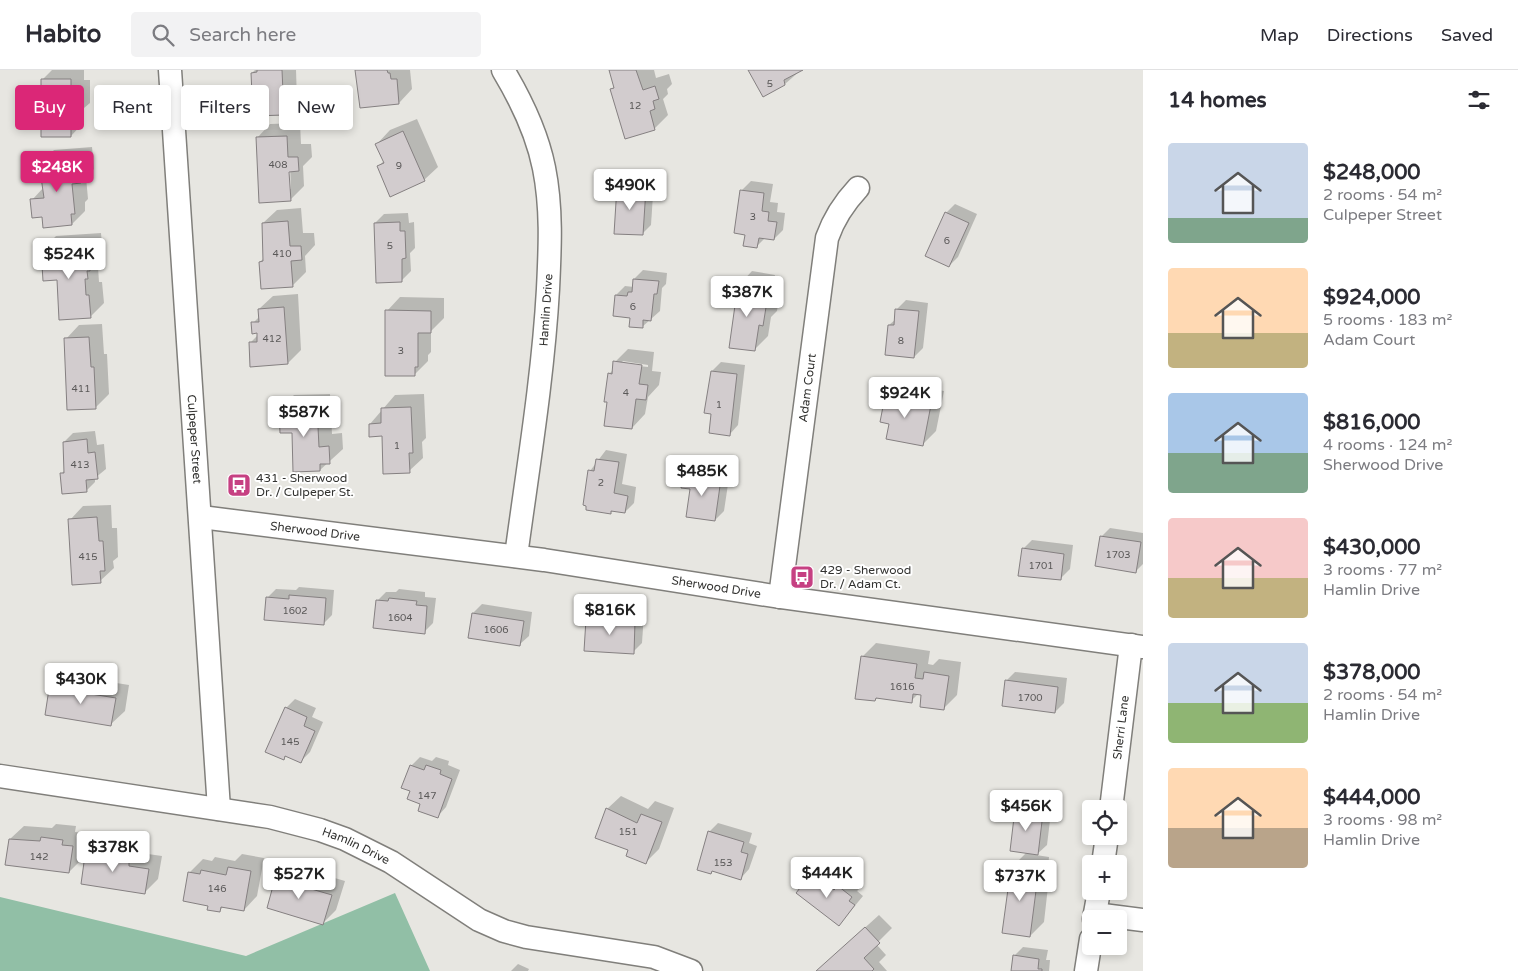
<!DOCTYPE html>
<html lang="en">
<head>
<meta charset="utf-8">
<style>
  body { margin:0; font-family:"Varela Round",sans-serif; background:#f2f2f3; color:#2b2b33; height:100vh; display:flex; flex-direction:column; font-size:19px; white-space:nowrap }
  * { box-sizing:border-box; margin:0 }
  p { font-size:16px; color:#7c7c81 }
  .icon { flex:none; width:28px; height:28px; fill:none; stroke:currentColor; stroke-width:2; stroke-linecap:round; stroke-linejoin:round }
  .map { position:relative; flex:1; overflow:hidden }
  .sheet { display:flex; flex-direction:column; background:#fff; width:375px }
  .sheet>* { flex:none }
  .top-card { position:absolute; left:15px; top:15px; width:475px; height:45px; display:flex; gap:10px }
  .buttons { position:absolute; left:1082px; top:730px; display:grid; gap:10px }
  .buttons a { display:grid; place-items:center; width:45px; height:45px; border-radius:5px; background:#fff; box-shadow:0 2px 8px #0003; font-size:25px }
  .price { position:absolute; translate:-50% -42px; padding:0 11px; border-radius:5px; background:#fff; color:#222; font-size:16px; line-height:32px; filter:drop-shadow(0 1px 2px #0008) }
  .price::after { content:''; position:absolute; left:50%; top:30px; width:15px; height:11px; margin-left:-8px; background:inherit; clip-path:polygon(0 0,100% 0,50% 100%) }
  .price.on { background:#db2777; color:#fff }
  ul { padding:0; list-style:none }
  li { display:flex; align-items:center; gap:15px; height:125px; padding:0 25px }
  li span { display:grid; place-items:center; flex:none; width:140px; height:100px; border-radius:5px; color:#555 }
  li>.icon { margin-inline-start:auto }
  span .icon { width:60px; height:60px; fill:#fffc; stroke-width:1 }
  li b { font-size:21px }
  h2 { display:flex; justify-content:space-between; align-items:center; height:60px; padding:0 25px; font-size:21px }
  .pill { padding:0 18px; border-radius:5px; background:#fff; box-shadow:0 2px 8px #0003; font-size:18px; line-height:45px }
  .pill.on { background:#db2777; color:#fff }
  header { display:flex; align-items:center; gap:30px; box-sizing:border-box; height:70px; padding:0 25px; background:#fff; border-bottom:1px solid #e1e1e2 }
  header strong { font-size:24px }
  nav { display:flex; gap:28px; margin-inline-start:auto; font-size:18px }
  .search { width:350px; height:45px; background:#f2f2f3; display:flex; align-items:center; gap:12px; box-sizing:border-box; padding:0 18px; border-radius:5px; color:#7c7c81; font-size:19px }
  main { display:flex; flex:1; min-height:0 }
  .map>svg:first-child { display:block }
  .forest { fill:#91bfa6 }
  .shadow { fill:#0003; fill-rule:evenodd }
  .building { fill:#d2ccce; stroke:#858081 }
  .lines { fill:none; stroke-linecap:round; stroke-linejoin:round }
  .street-casing { stroke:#807f7b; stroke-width:25 }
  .street { stroke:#fff; stroke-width:22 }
  .labels { text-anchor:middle; stroke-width:4; stroke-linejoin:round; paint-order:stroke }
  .number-label { font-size:10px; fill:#5a5858 }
  .street-label { font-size:12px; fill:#323230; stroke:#fff }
  .poi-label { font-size:12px; fill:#323230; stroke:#fff; text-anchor:start }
</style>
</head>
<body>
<header>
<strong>Habito</strong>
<div class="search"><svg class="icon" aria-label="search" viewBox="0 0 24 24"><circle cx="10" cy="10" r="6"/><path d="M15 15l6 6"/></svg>Search here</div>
<nav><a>Map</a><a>Directions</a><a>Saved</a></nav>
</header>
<main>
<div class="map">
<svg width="1143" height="901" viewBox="0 0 1143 901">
  <rect width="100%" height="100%" fill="#e7e6e1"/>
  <path class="forest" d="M395 823 430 901H0V827L246 886Z"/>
  <g class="shadow">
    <path d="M52 0H84V10H90V33L84 38V52L71 66 42 10Z"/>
    <path d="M255 0H296L297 30 284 43 252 3Z"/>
    <path d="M357 0H410L412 19 399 33 361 37Z"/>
    <path d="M611 0H654L656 8 669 4 672 14 667 19 668 24 663 29 668 45 655 58 626 67 612 19 615 16Z"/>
    <path d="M750 0H801L785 14Z"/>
    <path d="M417 49 438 97 424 110 378 96 384 91 377 74 390 60Z"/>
    <path d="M300 53 301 74H311L312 87 303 96 304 116 290 130 257 68 270 54ZM288 95H290L291 119H289Z"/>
    <path d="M92 77 94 99 86 107 88 129 85 132V141L72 154 43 146 32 130 44 117 40 94 54 80Z"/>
    <path d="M627 108 654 110 651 155 642 164 618 117Z"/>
    <path d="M751 111 773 114 770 132 778 133 777 142 785 143 783 160 774 169 765 168 757 176 742 120Z"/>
    <path d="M955 134 977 144 958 187 949 196 946 143Z"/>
    <path d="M301 138 303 163H314L315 175 305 186 306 202 292 216 260 192 264 188 263 153 277 140Z"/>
    <path d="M408 143 409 153 414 152 415 178 410 183 411 201 402 210 375 153 384 144Z"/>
    <path d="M101 163 103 186 98 197 99 212H102L104 233 90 247 58 209 43 179 56 166Z"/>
    <path d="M643 200 667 203 666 214 662 218 660 241 642 257 632 247 616 225 625 216 634 217V209Z"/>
    <path d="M752 201 775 205 773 217 780 218 777 241 771 247 768 266 754 280 739 215Z"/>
    <path d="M298 224 301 280 288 293 250 273 258 265 253 253 260 246 259 239 273 226Z"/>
    <path d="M400 227 444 228V248L431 261V282L428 285V291L414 305 387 241Z"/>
    <path d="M906 230 928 233 923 278 914 287 889 255 896 249 897 239Z"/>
    <path d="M102 254 104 284H107L109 324 96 337 66 269 79 255Z"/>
    <path d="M628 279 654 282 652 301 661 302 659 315 648 327 645 344 632 358 608 331 609 304 614 299 615 292ZM623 291 648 295V297L620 294Z"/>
    <path d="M721 292 745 295 738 355 730 364 712 343V301Z"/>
    <path d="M900 308 912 311 911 315 944 321 936 361 922 375 887 322Z"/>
    <path d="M330 324 332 364 342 363 343 379 320 400 293 362 280 339 294 325Z"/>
    <path d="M424 324 426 368 422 372 423 388 409 401 383 365 370 354 395 325Z"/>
    <path d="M95 361 97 375 104 374 106 399 95 408V412L86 421 61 404 65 400 64 372 73 363Z"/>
    <path d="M606 380 627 384 622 414 636 417 634 433 625 442 614 440 610 443 590 401Z"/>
    <path d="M703 397 730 401 724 441 715 450 684 407 693 398 701 399Z"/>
    <path d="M111 435 112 458H117L118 487 113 491 114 498 100 511 70 450 83 436Z"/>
    <path d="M1110 458 1143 463V494L1136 501 1101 467Z"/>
    <path d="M1032 470 1073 475 1070 499 1061 508 1023 479Z"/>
    <path d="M299 517 334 520 332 545 323 554 267 528 276 519 296 520Z"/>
    <path d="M399 519 425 522V527L436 528 433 553 424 562 377 531 386 522H396Z"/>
    <path d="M482 534 532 542 529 566 520 574 473 543Z"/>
    <path d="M596 541 644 543 642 573 633 582 587 550Z"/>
    <path d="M876 573 930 581 928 594 933 595 939 589 961 592 957 625 943 639 922 624 919 623 911 631 878 627 875 630 862 587Z"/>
    <path d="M89 600 105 603 104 611 129 615 125 641 111 654 46 644 50 619 64 606 81 608Z"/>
    <path d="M1015 602 1067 608 1064 633 1055 642 1006 611Z"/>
    <path d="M295 629 316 638 312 647 323 652 310 682 301 691 287 685 284 688 286 638Z"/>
    <path d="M420 687 432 691 436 687 449 691 448 695 460 700 446 737 438 746 422 734 412 720 411 696Z"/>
    <path d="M621 726 648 739 655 731 674 738 659 779 646 792 629 780 607 739Z"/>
    <path d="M1026 731 1052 734 1047 775 1036 785 1049 787 1048 799H1050L1044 852 1030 866 1012 797 1027 782 1017 740Z"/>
    <path d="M718 753 752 763 749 773 757 776 749 799 741 808 713 800 710 803 709 762Z"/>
    <path d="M56 754 76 756 75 762 85 763 82 789 69 802 10 769 24 756 52 758Z"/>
    <path d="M101 765 125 769 124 776 142 778 141 783 162 786 158 809 145 822 87 779Z"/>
    <path d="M242 784 264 788 257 826 244 840 224 836 219 841 209 835 189 803 203 789 212 791 215 787 235 791Z"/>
    <path d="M291 792 315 799 314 802 345 811 336 840 323 853 277 805Z"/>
    <path d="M822 795 843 812 847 808 860 818 857 821 863 826 839 855 798 823Z"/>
    <path d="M879 845 892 858 876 874 886 885 879 892 887 901H817Z"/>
    <path d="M1023 877 1048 880 1046 890H1050L1049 901H1012L1014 886Z"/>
    <path d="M518 894 529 899 528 901H511Z"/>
  </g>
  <g class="building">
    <path d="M257 0H282L284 45 253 46 251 3 257 2Z"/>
    <path d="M355 0H387L388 3H390L391 9H397L399 34 360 38Z"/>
    <path d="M609 0H636L643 20 655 16 659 29 653 31 655 39 650 41 655 60 625 69 610 19 614 18Z"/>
    <path d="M748 0H803L784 10 785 15 763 27Z"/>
    <path d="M41 9H71V23H77V47H71V67H41Z"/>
    <path d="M403 61 425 111 390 127 377 96 384 93 375 74Z"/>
    <path d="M287 66 288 87H298L299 101 289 102 291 131 259 133 256 67Z"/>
    <path d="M79 90 81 113 72 114 75 144H71L72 155 43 158 42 147 32 148 30 129 44 128 39 93Z"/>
    <path d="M617 116 646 118 643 165 614 164Z"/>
    <path d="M740 120 764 123 762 141 769 142 768 151 777 152 774 170 759 168 757 178 743 176 745 165 734 163Z"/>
    <path d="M945 142 969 153 949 197 925 186Z"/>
    <path d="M288 151 290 176H301L302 190 291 191 293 217 261 219 259 192 263 191 262 153Z"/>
    <path d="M400 152V161H405L406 188 402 189V212L376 213 374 153Z"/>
    <path d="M88 176 90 201H87L88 209H85L86 225H89L91 248 59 250 57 210 43 211 41 179Z"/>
    <path d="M633 209 659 211 657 224H654L651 251 643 250V258L629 257 630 248 613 246 615 225 627 226 628 222H632Z"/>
    <path d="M738 214 762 218 761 230 767 231 763 256 759 255 755 281 729 278Z"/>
    <path d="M284 237 288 294 250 297 249 272H257V263L252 264 251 252H259L258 239Z"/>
    <path d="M895 239 919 241 914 288 885 285 888 255H894Z"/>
    <path d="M385 240 431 241V263H418V297H415V306H385Z"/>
    <path d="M89 267 91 297H94L96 339 67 340 64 268Z"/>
    <path d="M613 291 642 295 639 314 648 315 646 330 636 329 632 359 604 356 607 332H604L608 303 612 304Z"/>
    <path d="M711 301 737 304 730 366 709 363 711 344 704 343Z"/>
    <path d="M886 321 899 324 898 328 931 335 923 376 886 369 889 354 880 352Z"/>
    <path d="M317 337 319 377 329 376 330 394H320V401L293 402 292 363H280L279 338Z"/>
    <path d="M411 337 413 383H409L410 403 383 404 382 366 369 367V354L381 353V338Z"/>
    <path d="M87 369 88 383 95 382 98 409 86 410 87 422 62 424 60 403H64L63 372Z"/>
    <path d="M596 389 619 392 614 423 628 426 625 443 611 441V444L586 440V436L583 435 588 400 594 401Z"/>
    <path d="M693 405 721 409 715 451 686 447 690 419 681 418 683 407 693 408Z"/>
    <path d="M97 447 99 471H103L105 501H100L101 513 72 515 68 449Z"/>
    <path d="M1100 466 1141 472 1136 503 1095 496Z"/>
    <path d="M1022 478 1064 484 1061 510 1018 506Z"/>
    <path d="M289 525 326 528 324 555 264 550 266 527 289 529Z"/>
    <path d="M389 528 417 531 416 535 427 536 425 564 373 558 376 530 388 531Z"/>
    <path d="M472 543 524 551 520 576 468 568Z"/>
    <path d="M586 549 635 551 634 584 584 581Z"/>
    <path d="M861 586 917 594 915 608 923 609 924 602 949 606 944 640 920 637 921 625 913 624 912 633 876 628 875 631 855 629Z"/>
    <path d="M1005 610 1058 617 1055 643 1002 636Z"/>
    <path d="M74 613 93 616 91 624 116 628 111 656 45 645 49 619 73 622Z"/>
    <path d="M285 637 307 647 304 656 315 661 301 693 285 686 284 690 265 682Z"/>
    <path d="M410 695 424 700 426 695 441 700 440 704 452 709 438 748 418 741 420 734 407 729 410 721 401 718Z"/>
    <path d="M606 738 637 753 641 744 662 752 646 794 626 786 628 780 595 768Z"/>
    <path d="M1015 739 1043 743 1038 785 1010 781Z"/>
    <path d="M708 761 744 772 741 782 748 784 741 810 712 801 711 804 697 800Z"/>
    <path d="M41 767 63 770 62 775 73 776 69 803 5 795 9 769 40 771Z"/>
    <path d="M86 778 112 782 111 789 129 792V796L149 799 145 824 81 814Z"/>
    <path d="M228 797 251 801 244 841 221 837 220 842 207 840 208 836 183 831 188 802 200 804 201 800 226 805Z"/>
    <path d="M1011 797 1036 800 1035 812 1037 813 1030 867 1002 863Z"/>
    <path d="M812 803 834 820 838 816 852 827 849 831 855 835 839 856 796 823Z"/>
    <path d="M276 805 302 812 301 816 332 825 323 855 267 838Z"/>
    <path d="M865 857 880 873 864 888 874 899 872 901H816Z"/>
    <path d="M1013 885 1039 889 1038 899H1042V901H1011Z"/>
  </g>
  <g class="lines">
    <g class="street-casing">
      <g id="street">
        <path id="s1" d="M170 0 219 739"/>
        <path d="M503 0C521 30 537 63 544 98 552 138 550 178 548 219 543 308 528 397 516 486"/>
        <path id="s2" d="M201 447 544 490 780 527 1143 577"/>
        <path id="s3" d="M780 527 827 168C834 148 843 134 858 118"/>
        <path id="s4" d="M0 706 270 747 320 760 345 769 391 792 479 850 504 861 526 867 654 887 691 901"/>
        <path id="s5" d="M1111 739 1131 575"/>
        <path d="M1103 794 1107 766"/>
        <path d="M1095 844 1143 850"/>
        <path d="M1094 849 1099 821"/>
        <path d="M1086 901 1091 869"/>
      </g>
    </g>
    <use href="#street" class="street"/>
  </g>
  <defs>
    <g id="bus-square" transform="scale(1.25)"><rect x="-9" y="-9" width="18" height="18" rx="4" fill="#c64082" stroke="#fff"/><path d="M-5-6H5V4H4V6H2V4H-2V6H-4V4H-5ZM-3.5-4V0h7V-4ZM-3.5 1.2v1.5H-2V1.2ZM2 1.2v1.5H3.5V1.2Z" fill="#fff"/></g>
  </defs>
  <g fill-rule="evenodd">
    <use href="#bus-square" x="239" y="415"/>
    <use href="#bus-square" x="802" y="507"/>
  </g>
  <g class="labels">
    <g class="number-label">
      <text x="770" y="17">5</text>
      <text x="635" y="39">12</text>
      <text x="278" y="98">408</text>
      <text x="399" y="99">9</text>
      <text x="753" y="150">3</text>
      <text x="947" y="174">6</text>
      <text x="390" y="179">5</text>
      <text x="282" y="187">410</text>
      <text x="633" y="240">6</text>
      <text x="272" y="272">412</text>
      <text x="901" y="274">8</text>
      <text x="401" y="284">3</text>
      <text x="81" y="322">411</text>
      <text x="626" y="326">4</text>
      <text x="719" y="338">1</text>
      <text x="397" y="379">1</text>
      <text x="80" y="398">413</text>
      <text x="601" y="416">2</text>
      <text x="1118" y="488">1703</text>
      <text x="88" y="490">415</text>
      <text x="1041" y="499">1701</text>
      <text x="295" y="544">1602</text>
      <text x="400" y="551">1604</text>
      <text x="496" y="563">1606</text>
      <text x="902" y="620">1616</text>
      <text x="1030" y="631">1700</text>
      <text x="290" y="675">145</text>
      <text x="427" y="729">147</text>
      <text x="628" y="765">151</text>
      <text x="39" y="790">142</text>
      <text x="723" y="796">153</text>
      <text x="217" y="822">146</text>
    </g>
    <g class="street-label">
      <text transform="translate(546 240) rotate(-86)" y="4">Hamlin Drive</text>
      <text dy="4" stroke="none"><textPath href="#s3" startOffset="211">Adam Court</textPath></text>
      <text dy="4" stroke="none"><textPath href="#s1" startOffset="370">Culpeper Street</textPath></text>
      <text dy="4" stroke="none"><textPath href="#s2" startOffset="115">Sherwood Drive</textPath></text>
      <text dy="4" stroke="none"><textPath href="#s2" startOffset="520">Sherwood Drive</textPath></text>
      <text dy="4" stroke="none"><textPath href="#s5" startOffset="82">Sherri Lane</textPath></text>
      <text dy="4" stroke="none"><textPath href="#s4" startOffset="364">Hamlin Drive</textPath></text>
    </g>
    <g class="poi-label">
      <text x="256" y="412">431 - Sherwood<tspan x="256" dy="14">Dr. / Culpeper St.</tspan></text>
      <text x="820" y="504">429 - Sherwood<tspan x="820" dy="14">Dr. / Adam Ct.</tspan></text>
    </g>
  </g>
</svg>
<div class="buttons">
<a><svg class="icon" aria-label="locate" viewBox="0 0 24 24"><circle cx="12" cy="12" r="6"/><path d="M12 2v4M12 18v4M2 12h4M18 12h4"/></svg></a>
<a>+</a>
<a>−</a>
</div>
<b class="price on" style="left:57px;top:123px">$248K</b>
<b class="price" style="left:630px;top:141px">$490K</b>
<b class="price" style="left:69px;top:210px">$524K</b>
<b class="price" style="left:747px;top:248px">$387K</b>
<b class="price" style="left:905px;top:349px">$924K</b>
<b class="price" style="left:304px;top:368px">$587K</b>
<b class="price" style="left:702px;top:427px">$485K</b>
<b class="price" style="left:610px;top:566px">$816K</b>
<b class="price" style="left:81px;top:635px">$430K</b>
<b class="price" style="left:1026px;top:762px">$456K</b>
<b class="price" style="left:113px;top:803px">$378K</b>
<b class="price" style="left:827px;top:829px">$444K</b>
<b class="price" style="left:299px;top:830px">$527K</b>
<b class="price" style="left:1020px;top:832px">$737K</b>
<div class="top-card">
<a class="pill on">Buy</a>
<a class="pill">Rent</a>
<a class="pill">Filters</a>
<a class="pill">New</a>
</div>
</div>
<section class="sheet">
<h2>14 homes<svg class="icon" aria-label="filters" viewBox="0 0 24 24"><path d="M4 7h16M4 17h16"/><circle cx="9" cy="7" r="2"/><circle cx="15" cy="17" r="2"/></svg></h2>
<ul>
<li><span style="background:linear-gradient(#c9d6e8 75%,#7fa58c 0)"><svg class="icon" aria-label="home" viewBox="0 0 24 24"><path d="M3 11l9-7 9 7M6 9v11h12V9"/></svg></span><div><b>$248,000</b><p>2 rooms · 54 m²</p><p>Culpeper Street</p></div></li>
<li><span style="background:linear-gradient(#ffd9b3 65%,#c2b280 0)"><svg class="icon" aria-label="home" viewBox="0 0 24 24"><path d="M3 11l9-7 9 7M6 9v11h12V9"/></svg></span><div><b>$924,000</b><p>5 rooms · 183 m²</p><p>Adam Court</p></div></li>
<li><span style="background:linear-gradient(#a9c7e8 60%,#7fa58c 0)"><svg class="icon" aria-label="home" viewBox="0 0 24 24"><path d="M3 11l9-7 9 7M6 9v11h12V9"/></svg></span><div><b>$816,000</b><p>4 rooms · 124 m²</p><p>Sherwood Drive</p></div></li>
<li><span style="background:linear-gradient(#f6c9c9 60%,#c2b280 0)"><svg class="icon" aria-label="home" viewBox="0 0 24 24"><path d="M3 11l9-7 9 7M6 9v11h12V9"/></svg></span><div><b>$430,000</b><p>3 rooms · 77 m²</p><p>Hamlin Drive</p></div></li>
<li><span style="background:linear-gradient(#c9d6e8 60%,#8fb573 0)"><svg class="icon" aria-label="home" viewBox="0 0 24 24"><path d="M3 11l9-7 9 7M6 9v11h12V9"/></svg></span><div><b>$378,000</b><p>2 rooms · 54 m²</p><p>Hamlin Drive</p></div></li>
<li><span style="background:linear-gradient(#ffd9b3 60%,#b9a48a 0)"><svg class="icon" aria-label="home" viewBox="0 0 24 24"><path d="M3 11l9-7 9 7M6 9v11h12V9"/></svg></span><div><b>$444,000</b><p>3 rooms · 98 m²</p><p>Hamlin Drive</p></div></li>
</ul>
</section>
</main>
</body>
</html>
